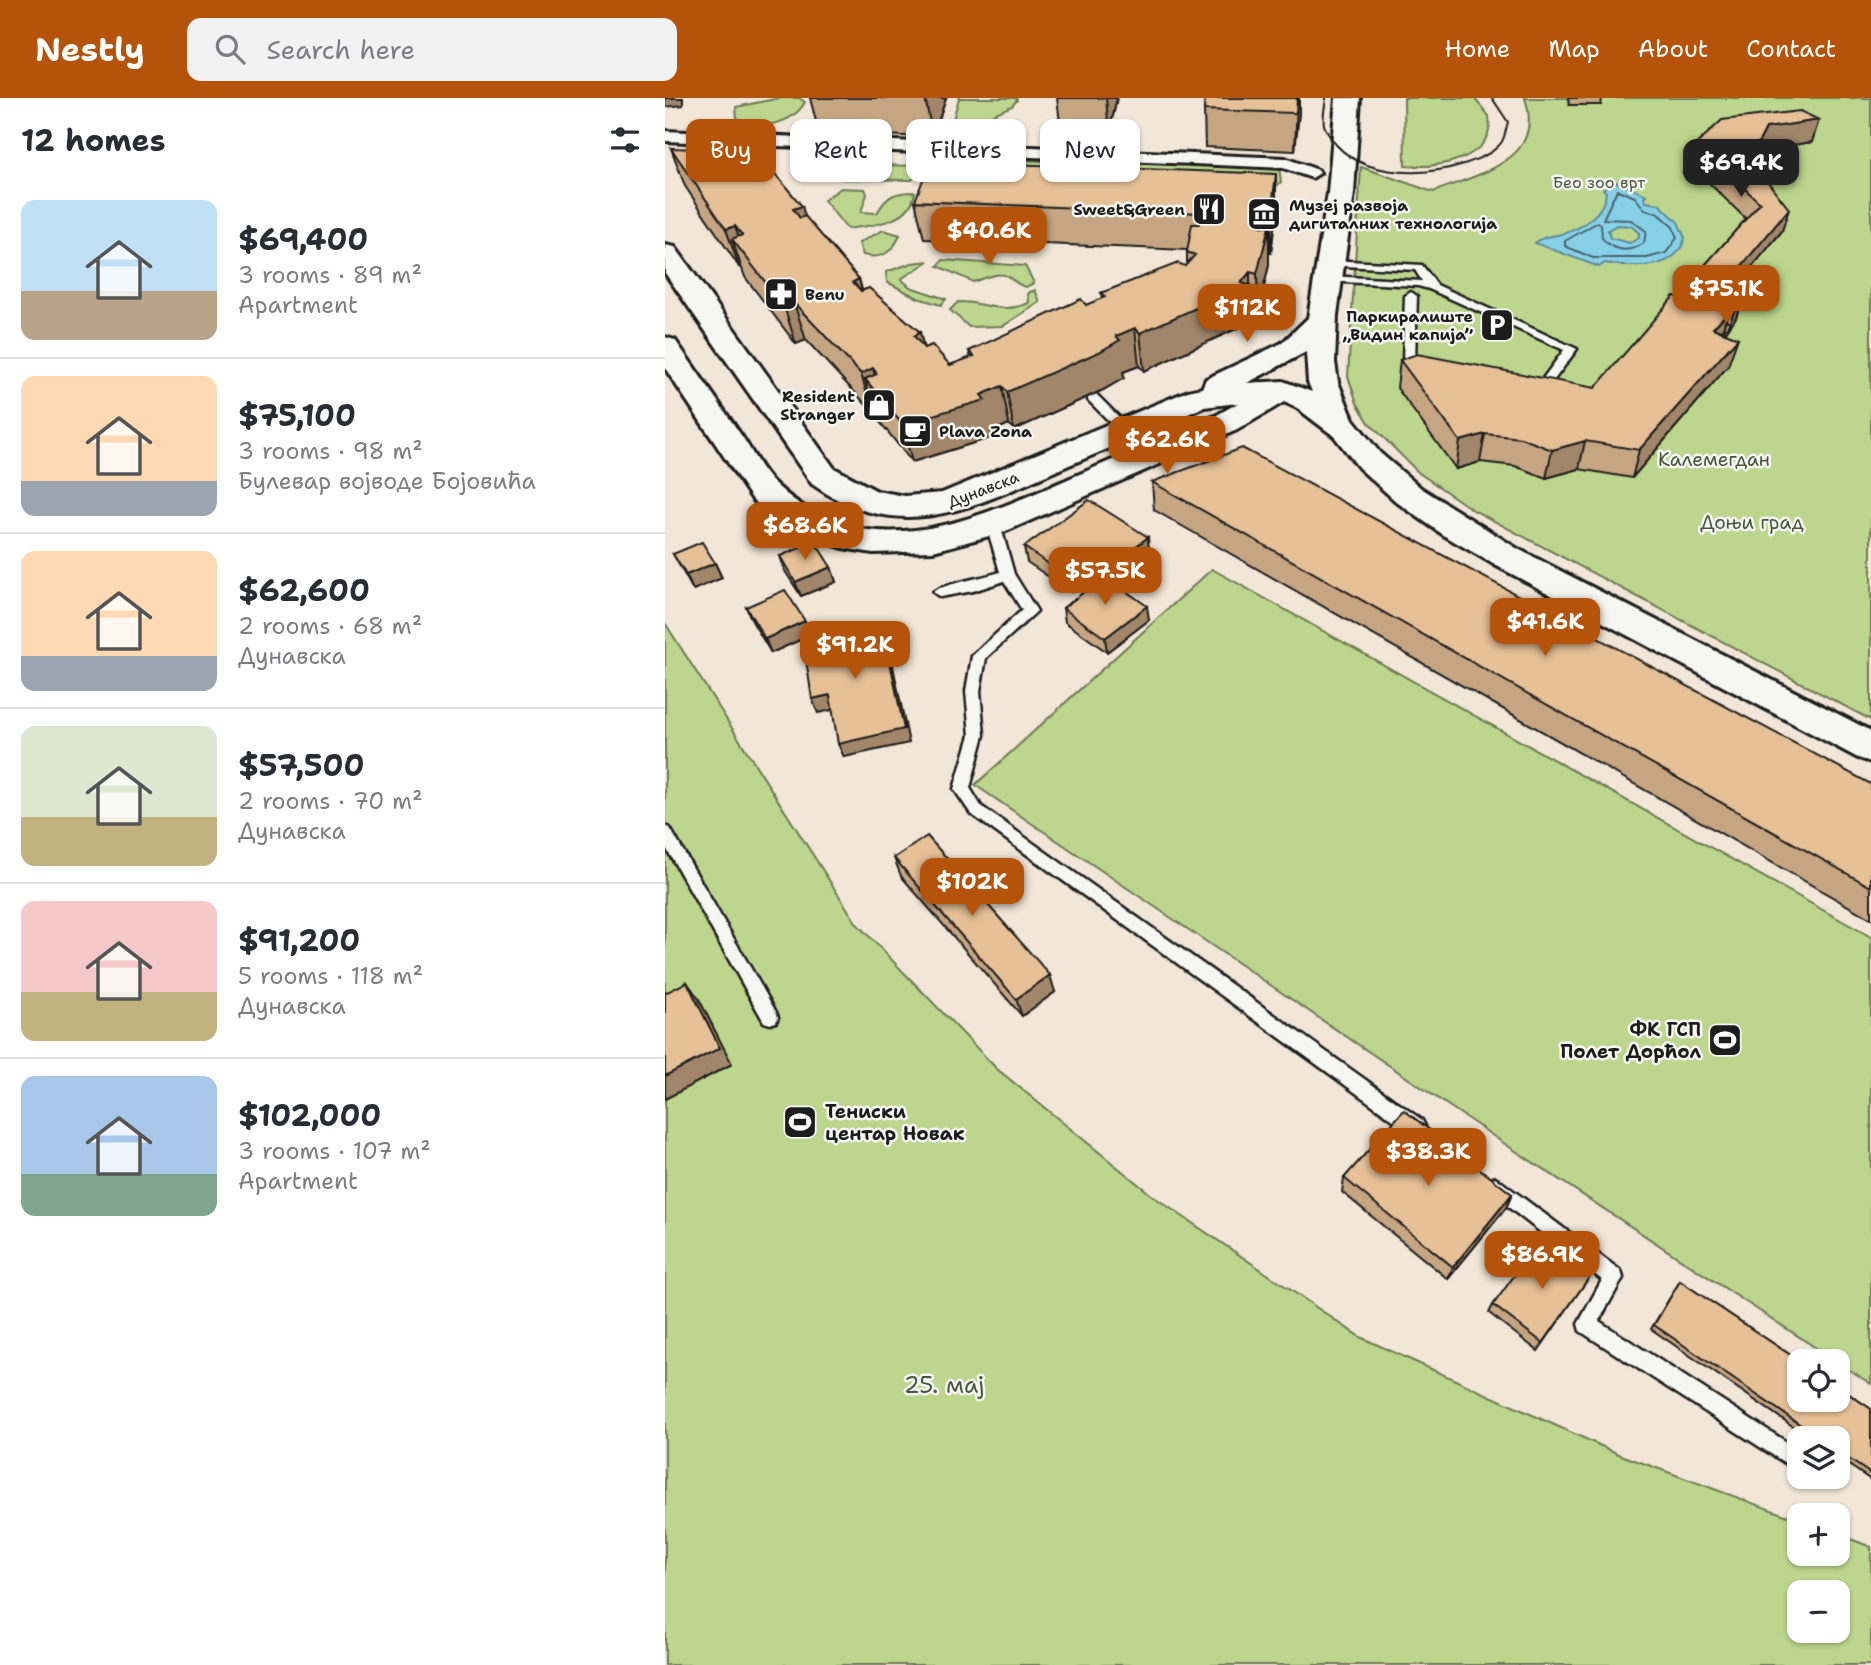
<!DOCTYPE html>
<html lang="en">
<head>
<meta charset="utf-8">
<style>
  body { margin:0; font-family:"Shantell Sans",sans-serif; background:#f2f2f3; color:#2b2b33; height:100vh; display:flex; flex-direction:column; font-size:26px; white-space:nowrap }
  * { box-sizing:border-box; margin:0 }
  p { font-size:23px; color:#7c7c81 }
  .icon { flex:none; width:38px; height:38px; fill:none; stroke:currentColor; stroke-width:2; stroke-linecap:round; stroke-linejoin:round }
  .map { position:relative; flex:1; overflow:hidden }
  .drawer { display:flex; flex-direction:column; background:#fff; width:665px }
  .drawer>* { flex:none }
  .hud { position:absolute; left:21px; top:21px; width:665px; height:63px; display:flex; gap:14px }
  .tools { position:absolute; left:1122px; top:1251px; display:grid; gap:14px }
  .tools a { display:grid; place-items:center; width:63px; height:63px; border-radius:14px; background:#fff; box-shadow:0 2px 5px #0004; font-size:35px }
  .price { position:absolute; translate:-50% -60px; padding:0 16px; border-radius:14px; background:#b45309; color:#fff; font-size:23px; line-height:46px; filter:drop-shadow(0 2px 4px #0008) }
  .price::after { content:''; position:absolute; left:50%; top:42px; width:21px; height:16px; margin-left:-10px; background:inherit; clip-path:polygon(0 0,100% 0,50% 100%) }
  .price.on { background:#222; color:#fff }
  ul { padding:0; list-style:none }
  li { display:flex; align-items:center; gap:21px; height:175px; padding:0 21px }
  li+li { border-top:2px solid #e1e1e2 }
  li span { display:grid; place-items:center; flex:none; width:196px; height:140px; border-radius:14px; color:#555 }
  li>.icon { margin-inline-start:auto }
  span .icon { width:84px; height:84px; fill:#fffc; stroke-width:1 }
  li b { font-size:30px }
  h2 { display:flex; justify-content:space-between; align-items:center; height:84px; padding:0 21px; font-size:30px }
  .pill { padding:0 24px; border-radius:14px; background:#fff; box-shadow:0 2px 5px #0004; font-size:24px; line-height:63px }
  .pill.on { background:#b45309; color:#fff }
  header { display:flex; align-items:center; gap:42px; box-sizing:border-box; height:98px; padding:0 35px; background:#b45309; color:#fff }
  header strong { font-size:33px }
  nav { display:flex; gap:38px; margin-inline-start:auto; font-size:24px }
  .search { width:490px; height:63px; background:#f2f2f3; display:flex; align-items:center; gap:18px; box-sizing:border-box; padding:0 24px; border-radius:14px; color:#7c7c81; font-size:26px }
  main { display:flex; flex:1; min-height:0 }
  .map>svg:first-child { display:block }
  .green { fill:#bcd68d; stroke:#6c7954; stroke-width:2; fill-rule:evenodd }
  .water { fill:#87d1e8; stroke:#5c8996; stroke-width:2; fill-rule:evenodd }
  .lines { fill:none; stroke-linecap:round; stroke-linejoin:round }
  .shore { stroke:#47646e; stroke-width:2 }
  .service-casing { stroke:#1c1c1c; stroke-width:5 }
  .pedestrian-casing { stroke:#1c1c1c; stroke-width:6 }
  .secondary-casing { stroke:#1c1c1c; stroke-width:6 }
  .service { fill:#f6f6f2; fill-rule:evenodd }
  .pedestrian { fill:#f6f6f2; fill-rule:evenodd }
  .secondary { fill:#f6f6f2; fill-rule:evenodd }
  .tram { stroke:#1c1c1c; stroke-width:2 }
  .wall { fill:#c6a582; stroke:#1c1c1c; stroke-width:2 }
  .shaded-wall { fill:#a1866a; stroke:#1c1c1c; stroke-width:2 }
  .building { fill:#e6c097; stroke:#1c1c1c; stroke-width:2 }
  .labels { text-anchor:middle; stroke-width:5; stroke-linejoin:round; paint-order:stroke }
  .far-park-label { font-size:16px; fill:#4c543e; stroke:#f6f6f2 }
  .far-poi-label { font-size:16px; font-weight:bold; fill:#1c1c1c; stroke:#f6f6f2; text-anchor:start }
  .far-street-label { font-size:16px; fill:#1c1c1c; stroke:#f6f6f2 }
  .park-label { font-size:19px; fill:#4c543e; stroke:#f6f6f2 }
  .poi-label { font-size:19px; font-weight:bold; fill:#1c1c1c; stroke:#f6f6f2; text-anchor:end }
  .near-park-label { font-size:23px; fill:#4c543e; stroke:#f6f6f2 }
</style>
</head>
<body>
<header>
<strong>Nestly</strong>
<div class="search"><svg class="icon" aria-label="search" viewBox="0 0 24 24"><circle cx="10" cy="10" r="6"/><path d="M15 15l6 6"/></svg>Search here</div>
<nav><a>Home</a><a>Map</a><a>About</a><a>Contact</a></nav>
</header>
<main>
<section class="drawer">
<h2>12 homes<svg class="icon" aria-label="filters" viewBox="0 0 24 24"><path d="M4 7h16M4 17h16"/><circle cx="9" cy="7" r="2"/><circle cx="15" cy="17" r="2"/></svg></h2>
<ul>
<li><span style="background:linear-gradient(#bfe0f5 65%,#b9a48a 0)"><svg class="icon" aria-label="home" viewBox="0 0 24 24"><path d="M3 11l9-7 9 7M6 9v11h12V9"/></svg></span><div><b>$69,400</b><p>3 rooms · 89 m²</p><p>Apartment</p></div></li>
<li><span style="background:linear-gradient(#ffd9b3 75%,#9aa5b1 0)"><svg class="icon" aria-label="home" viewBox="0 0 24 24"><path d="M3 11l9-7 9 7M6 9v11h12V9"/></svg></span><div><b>$75,100</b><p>3 rooms · 98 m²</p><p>Булевар војводе Бојовића</p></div></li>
<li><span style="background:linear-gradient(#ffd9b3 75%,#9aa5b1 0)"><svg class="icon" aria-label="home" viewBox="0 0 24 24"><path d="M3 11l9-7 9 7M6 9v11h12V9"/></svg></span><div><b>$62,600</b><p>2 rooms · 68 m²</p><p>Дунавска</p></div></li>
<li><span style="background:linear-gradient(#dfe7d0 65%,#c2b280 0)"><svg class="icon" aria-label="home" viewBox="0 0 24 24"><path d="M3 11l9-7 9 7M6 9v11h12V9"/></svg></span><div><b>$57,500</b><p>2 rooms · 70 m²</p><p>Дунавска</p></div></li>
<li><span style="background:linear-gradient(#f6c9c9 65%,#c2b280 0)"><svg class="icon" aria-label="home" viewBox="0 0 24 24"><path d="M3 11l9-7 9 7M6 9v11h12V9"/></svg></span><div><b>$91,200</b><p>5 rooms · 118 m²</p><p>Дунавска</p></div></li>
<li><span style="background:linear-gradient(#a9c7e8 70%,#7fa58c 0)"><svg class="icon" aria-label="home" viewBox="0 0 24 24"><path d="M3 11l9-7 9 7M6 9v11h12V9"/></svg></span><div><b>$102,000</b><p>3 rooms · 107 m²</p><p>Apartment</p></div></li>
</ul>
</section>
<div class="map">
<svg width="1206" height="1567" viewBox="0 0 1206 1567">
  <rect width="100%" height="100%" fill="#f1e6d7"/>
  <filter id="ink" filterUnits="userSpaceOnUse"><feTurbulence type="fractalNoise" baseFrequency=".0143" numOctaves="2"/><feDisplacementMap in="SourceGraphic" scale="14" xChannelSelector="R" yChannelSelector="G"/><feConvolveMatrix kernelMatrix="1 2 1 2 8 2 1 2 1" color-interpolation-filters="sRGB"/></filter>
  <g filter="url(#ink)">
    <g class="green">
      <path d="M115 0H134L140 4C128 26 93 34 72 20L71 9Z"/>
      <path d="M294 0H351L352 2 347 8 328 16 325 21 335 34 333 37 284 35Z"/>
      <path d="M739 0H809L824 18C831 62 772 70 740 68Z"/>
      <path d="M860 0H1206V622L808 412 754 375 704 325 692 305 683 278 696 69 768 94C812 76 881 64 860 0Z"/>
      <path d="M296 60 426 65 437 73 286 72Z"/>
      <path d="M463 65 614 69 616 84 606 93 454 74Z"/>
      <path d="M169 66 256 68 247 82 178 81 164 72Z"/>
      <path d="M176 90 200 91 202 96 196 114 212 115C222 97 230 94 250 94 246 125 208 127 182 131L159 102Z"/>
      <path d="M218 132 235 137C228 154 217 162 198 157L194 145Z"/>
      <path d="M278 162 360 168 369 185 361 189C352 187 349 182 342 178 333 173 317 181 308 184L273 168Z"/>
      <path d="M264 163 236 181 245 189 281 201 276 207 253 200 222 184 221 174 247 165Z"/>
      <path d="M370 192 375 204 338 228 304 229 285 212 293 204C324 204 333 217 364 205L363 195Z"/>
      <path d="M547 471 1206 839V1286L840 1046 310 687Z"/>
      <path d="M0 525 192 826 332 971 489 1099 695 1239 956 1357 1134 1422V1456H1172L1173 1436 1206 1449V1567H0ZM1134 1494H1172V1533H1134Z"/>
    </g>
    <path class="water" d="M949 83 982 97 979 100 981 104 994 106 1013 124 1020 140C1011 174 967 170 940 165L934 169 870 145C881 136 888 139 901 135 917 130 941 113 941 94L938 91ZM952 127 966 128 974 135V140L965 145 945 140 943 132Z"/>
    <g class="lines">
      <path class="shore" d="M952 92 970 99 980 112 992 115 1008 129 1012 140 1001 155 982 160H928L900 148V143L933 124 936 127 937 140C948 154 965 155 979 145L981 133 966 122 938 121Z"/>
      <g class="service-casing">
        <g id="service">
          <path d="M665 162 757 167 772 187 912 251 883 290 864 288V282L876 283 899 252 764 191 753 188 659 183V179L663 178 757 183 750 172 661 167 659 165Z"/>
          <path d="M746 194 752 198 750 261 764 263 766 266 760 270 740 267 738 264 740 198Z"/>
          <path d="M427 295 431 296 464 329V335H456L423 302V296Z"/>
          <path d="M328 421 335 426 349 476 372 513 321 560 315 593 319 637 305 690 316 708 757 1022 760 1028 757 1034 751 1036 745 1034 306 716 289 691 305 637 301 593 307 558 357 512 339 483 308 493 275 499 268 494C274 487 321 479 335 474L321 426Z"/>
          <path d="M0 728 5 730 111 914 113 919 111 924 105 926 99 924 0 748Z"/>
          <path d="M830 1079 956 1173 958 1180 934 1223 1134 1352V1374L915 1233 913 1226 937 1182 824 1094 821 1088 824 1082Z"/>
        </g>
      </g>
      <g class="pedestrian-casing">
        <path id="pedestrian" d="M0 33 620 60 653 72 655 75 647 80 618 70 0 43Z"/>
      </g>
      <g class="secondary-casing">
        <path id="secondary" d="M671 0H695L689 95 672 217 670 264 673 284 688 321 715 355 756 390 853 451 1206 633V664L1193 660 830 467 780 438 733 405 694 370 669 338 632 310 619 304 572 332 339 434 268 453 208 455 178 450 138 437 112 422 88 402 0 270V239L10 242C33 275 57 309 80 343 89 357 97 374 110 386 201 472 306 423 403 381 452 360 501 339 550 318L573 305 539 309C492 330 445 350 397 370 309 409 236 449 147 386L0 175V147L10 149 169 370 212 393 240 398 277 395 523 293 537 290 541 281 617 245 643 220 663 95ZM641 254 643 284 647 294 618 283 582 285Z"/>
      </g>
      <use href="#service" class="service"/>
      <use href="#pedestrian" class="pedestrian"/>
      <use href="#secondary" class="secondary"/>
      <path class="tram" d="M661 0C660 10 656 23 661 32 686 80 754 80 799 66 811 62 828 56 836 45 840 40 841 30 843 24L827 0"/>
    </g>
    <g class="wall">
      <path d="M145 0H281L268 39 154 35Z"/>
      <path d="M392 0H452L444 35 396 33Z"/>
      <path d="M540 0H634L630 53 540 49 539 12Z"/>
      <path d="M903 0H937L936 7H904Z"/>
      <path d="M1147 44 1095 52 1088 65 1117 133 1068 192 1078 197 1071 219 1060 235 1063 268 967 380 914 371 881 380 850 368 815 364 791 371 732 290 735 262 930 290 1015 199 1017 193 1081 121 1039 80 1018 75 1024 53Z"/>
      <path d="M6 50 140 119 194 181 197 192 258 249 285 267 306 260 304 253 437 201 436 195 520 168 522 166V152L259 141 250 103 611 114 606 155H604V167L593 214 585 212 583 215 584 225 479 273 474 268 458 274 459 280 438 292 349 332 344 326 326 334 328 339 247 364 211 319 209 312 207 313 141 242 131 246 80 179 76 168 74 169 20 88Z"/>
      <path d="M487 384 1206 686V821L489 412Z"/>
      <path d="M359 449 484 454 447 483 484 522 442 554 400 524 398 510 431 485 423 480 406 494 362 464Z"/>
      <path d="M8 456 50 465 57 480 28 492Z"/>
      <path d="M115 458 166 469 171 484 136 498 120 473Z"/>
      <path d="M81 509 140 523 146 537 106 555 87 523Z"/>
      <path d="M229 760 390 894 357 918 236 778Z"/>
      <path d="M679 1080 847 1096 841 1110 783 1181 677 1094Z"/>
      <path d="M925 1178 873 1253 824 1215 828 1207Z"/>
      <path d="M1015 1183 1206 1311V1382L1172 1359V1340H1145L986 1231Z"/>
    </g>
    <g class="shaded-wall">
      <path d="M0 0H18V7L0 9Z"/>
      <path d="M260 0H281L268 39Z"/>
      <path d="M441 0H452L444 35Z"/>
      <path d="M632 0H634V16L630 53Z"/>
      <path d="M1154 22 1147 44 1095 52 1078 83 1085 61 1101 30Z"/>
      <path d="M611 76V114L606 155V117Z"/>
      <path d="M137 108 148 146 128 111Z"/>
      <path d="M1124 111 1117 133 1057 205 1059 189Z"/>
      <path d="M597 117V155L604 129V167L593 214 592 176 595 128Z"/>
      <path d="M70 128 80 158 67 141 76 168 74 169 61 131Z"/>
      <path d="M585 174V212L583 215 584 225 479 273 475 235 576 185Z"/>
      <path d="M194 181 204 219 188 184Z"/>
      <path d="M1078 197 1071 219 1063 231 1070 209Z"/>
      <path d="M129 205 141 242 131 246 119 208Z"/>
      <path d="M1063 214 1057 234 1065 224 1063 231 1055 242 1048 230Z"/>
      <path d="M470 230 474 268 458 274 459 280 438 292 349 332 342 294 451 238Z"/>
      <path d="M255 234 264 272 249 238Z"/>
      <path d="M1073 240 1063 268 967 380 974 352Z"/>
      <path d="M208 270 216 301 200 281 209 312 207 313 196 276Z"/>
      <path d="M337 288 344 326 326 334 328 339 247 364 237 326Z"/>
      <path d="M820 336 815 364 791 371 795 343Z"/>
      <path d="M920 343 914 371 881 380 887 352Z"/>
      <path d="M483 439 484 454 439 490 437 475Z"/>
      <path d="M50 465 57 480 28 492 21 477Z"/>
      <path d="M421 465 423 480 406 494 403 479Z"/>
      <path d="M166 469 171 484 136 498 130 484Z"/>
      <path d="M482 508 484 522 442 554 440 540Z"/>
      <path d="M140 523 146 537 106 555 100 541Z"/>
      <path d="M217 525 222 539 244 645 179 659 173 646Z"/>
      <path d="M165 597 171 611 153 615 147 601Z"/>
      <path d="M385 877 390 894 357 918 351 901Z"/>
      <path d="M22 884 34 901 67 966 0 1001V978Z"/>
      <path d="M847 1096 841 1110 783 1181 788 1169Z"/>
    </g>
    <g class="building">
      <path d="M540 0H632L631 15 539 12Z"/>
      <path d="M1135 13 1154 22 1101 30 1085 61 1124 111 1059 189 1078 197 1070 209 1017 193 1095 105 1045 58 1024 53 1057 22Z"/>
      <path d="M6 50 91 53 137 108 128 111 135 120 140 118 194 181 188 184 196 193 204 190 255 234 249 238 259 250 267 247 285 267 309 258 304 253 416 201 421 207 440 199 436 195 513 165 520 168 530 157 522 154 527 126H534L536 115 250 103 265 63 611 76 606 117H597L595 128 604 129 592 176 585 174 576 185 583 187 475 235 470 230 451 238 455 242 434 254 342 294 337 288 316 297 320 302 237 326 200 281 212 276 208 270 196 276 129 205 119 208 67 141 77 137 70 128 61 131Z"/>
      <path d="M1009 198 1063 214 1048 230 1073 240 974 352 920 343 887 352 856 340 820 336 795 343 735 262 752 256 930 290Z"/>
      <path d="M1061 222 1065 224 1058 234H1057Z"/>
      <path d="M577 350 1206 686V789L487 384Z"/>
      <path d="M424 402 483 439 437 475 421 465 403 479 359 449Z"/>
      <path d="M37 444 50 465 21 477 8 456Z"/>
      <path d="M150 444 166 469 130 484 115 458Z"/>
      <path d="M440 478 482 508 440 540 398 510Z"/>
      <path d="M120 492 140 523 100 541 81 509Z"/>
      <path d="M217 525 239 631 173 646 165 597 147 601 138 541Z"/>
      <path d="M262 738 385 877 351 901 229 760Z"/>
      <path d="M22 884 55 950 0 978V895Z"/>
      <path d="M739 1012 847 1096 788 1169 679 1080Z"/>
      <path d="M875 1142 925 1178 878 1245 828 1207Z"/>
      <path d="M1015 1183 1136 1264H1134V1302H1172V1288L1206 1311V1376L1172 1353V1340H1155L989 1227Z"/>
    </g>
  </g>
  <defs>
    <g id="restaurant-square" transform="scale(1.75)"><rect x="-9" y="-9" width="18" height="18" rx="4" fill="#1c1c1c" stroke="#f6f6f2"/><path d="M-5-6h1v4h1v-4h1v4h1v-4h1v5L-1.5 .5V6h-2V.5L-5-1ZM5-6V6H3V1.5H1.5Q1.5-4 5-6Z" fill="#fff"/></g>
    <g id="museum-square" transform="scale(1.75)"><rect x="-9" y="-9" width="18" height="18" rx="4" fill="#1c1c1c" stroke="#f6f6f2"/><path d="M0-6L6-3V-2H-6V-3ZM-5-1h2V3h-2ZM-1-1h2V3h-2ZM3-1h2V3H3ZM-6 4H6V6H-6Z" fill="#fff"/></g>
    <g id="pharmacy-square" transform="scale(1.75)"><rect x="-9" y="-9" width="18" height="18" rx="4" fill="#1c1c1c" stroke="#f6f6f2"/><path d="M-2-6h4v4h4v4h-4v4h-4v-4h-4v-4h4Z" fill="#fff"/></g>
    <g id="parking-square" transform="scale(1.75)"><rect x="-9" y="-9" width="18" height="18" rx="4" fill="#1c1c1c" stroke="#f6f6f2"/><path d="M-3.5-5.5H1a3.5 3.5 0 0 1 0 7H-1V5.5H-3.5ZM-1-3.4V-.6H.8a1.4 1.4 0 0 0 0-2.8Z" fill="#fff"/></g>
    <g id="shop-square" transform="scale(1.75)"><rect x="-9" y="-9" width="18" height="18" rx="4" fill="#1c1c1c" stroke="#f6f6f2"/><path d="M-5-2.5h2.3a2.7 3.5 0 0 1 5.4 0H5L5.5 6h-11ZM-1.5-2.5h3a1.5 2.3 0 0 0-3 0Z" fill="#fff"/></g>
    <g id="cafe-square" transform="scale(1.75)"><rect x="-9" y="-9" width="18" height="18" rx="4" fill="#1c1c1c" stroke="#f6f6f2"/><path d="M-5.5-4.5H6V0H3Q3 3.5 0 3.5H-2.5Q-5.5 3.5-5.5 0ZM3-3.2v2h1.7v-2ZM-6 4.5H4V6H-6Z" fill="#fff"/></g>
    <g id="stadium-square" transform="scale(1.75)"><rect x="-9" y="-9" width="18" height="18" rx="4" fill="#1c1c1c" stroke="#f6f6f2"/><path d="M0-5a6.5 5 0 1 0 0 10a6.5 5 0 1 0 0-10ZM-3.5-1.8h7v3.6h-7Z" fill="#fff"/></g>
  </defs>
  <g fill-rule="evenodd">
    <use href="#restaurant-square" x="544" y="111"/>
    <use href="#museum-square" x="599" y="116"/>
    <use href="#pharmacy-square" x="116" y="196"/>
    <use href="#parking-square" x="832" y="227"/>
    <use href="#shop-square" x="214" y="307"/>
    <use href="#cafe-square" x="250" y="333"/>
    <use href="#stadium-square" x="1060" y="942"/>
    <use href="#stadium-square" x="135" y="1024"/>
  </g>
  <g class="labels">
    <g class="far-park-label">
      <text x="934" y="90">Бео зоо врт</text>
    </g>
    <g class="far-poi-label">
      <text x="624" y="113">Музеј развоја<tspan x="624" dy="18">дигиталних технологија</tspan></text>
      <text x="520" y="117" text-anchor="end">Sweet&amp;Green</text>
      <text x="140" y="202">Benu</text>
      <text x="808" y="224" text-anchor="end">Паркиралиште<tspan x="808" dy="18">„Видин капија”</tspan></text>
      <text x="190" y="304" text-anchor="end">Resident<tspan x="190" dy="18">Stranger</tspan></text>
      <text x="274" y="339">Plava Zona</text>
    </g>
    <g class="far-street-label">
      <text transform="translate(318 391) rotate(-21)" y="6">Дунавска</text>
    </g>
    <g class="park-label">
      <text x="1049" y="368">Калемегдан</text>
      <text x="1087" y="431">Доњи град</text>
    </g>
    <g class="poi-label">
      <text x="1036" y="938">ФК ГСП<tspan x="1036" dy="22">Полет Дорћол</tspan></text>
      <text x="160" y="1020" text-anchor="start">Тениски<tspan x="160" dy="22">центар Новак</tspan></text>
    </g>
    <g class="near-park-label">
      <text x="279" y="1295">25. мај</text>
    </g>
  </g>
</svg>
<div class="tools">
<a><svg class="icon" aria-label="locate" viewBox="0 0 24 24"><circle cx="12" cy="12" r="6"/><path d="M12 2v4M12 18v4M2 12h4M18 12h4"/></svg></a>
<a><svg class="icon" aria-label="layers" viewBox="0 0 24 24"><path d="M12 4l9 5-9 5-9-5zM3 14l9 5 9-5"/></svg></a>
<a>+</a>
<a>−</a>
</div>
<b class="price on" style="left:1076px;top:101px">$69.4K</b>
<b class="price" style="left:324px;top:169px">$40.6K</b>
<b class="price" style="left:1061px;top:227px">$75.1K</b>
<b class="price" style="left:582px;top:246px">$112K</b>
<b class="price" style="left:502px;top:378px">$62.6K</b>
<b class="price" style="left:140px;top:464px">$68.6K</b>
<b class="price" style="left:440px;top:509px">$57.5K</b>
<b class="price" style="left:880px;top:560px">$41.6K</b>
<b class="price" style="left:190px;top:583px">$91.2K</b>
<b class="price" style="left:307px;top:820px">$102K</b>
<b class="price" style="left:763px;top:1090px">$38.3K</b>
<b class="price" style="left:877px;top:1193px">$86.9K</b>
<div class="hud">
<a class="pill on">Buy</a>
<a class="pill">Rent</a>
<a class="pill">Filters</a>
<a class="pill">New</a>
</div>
</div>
</main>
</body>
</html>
